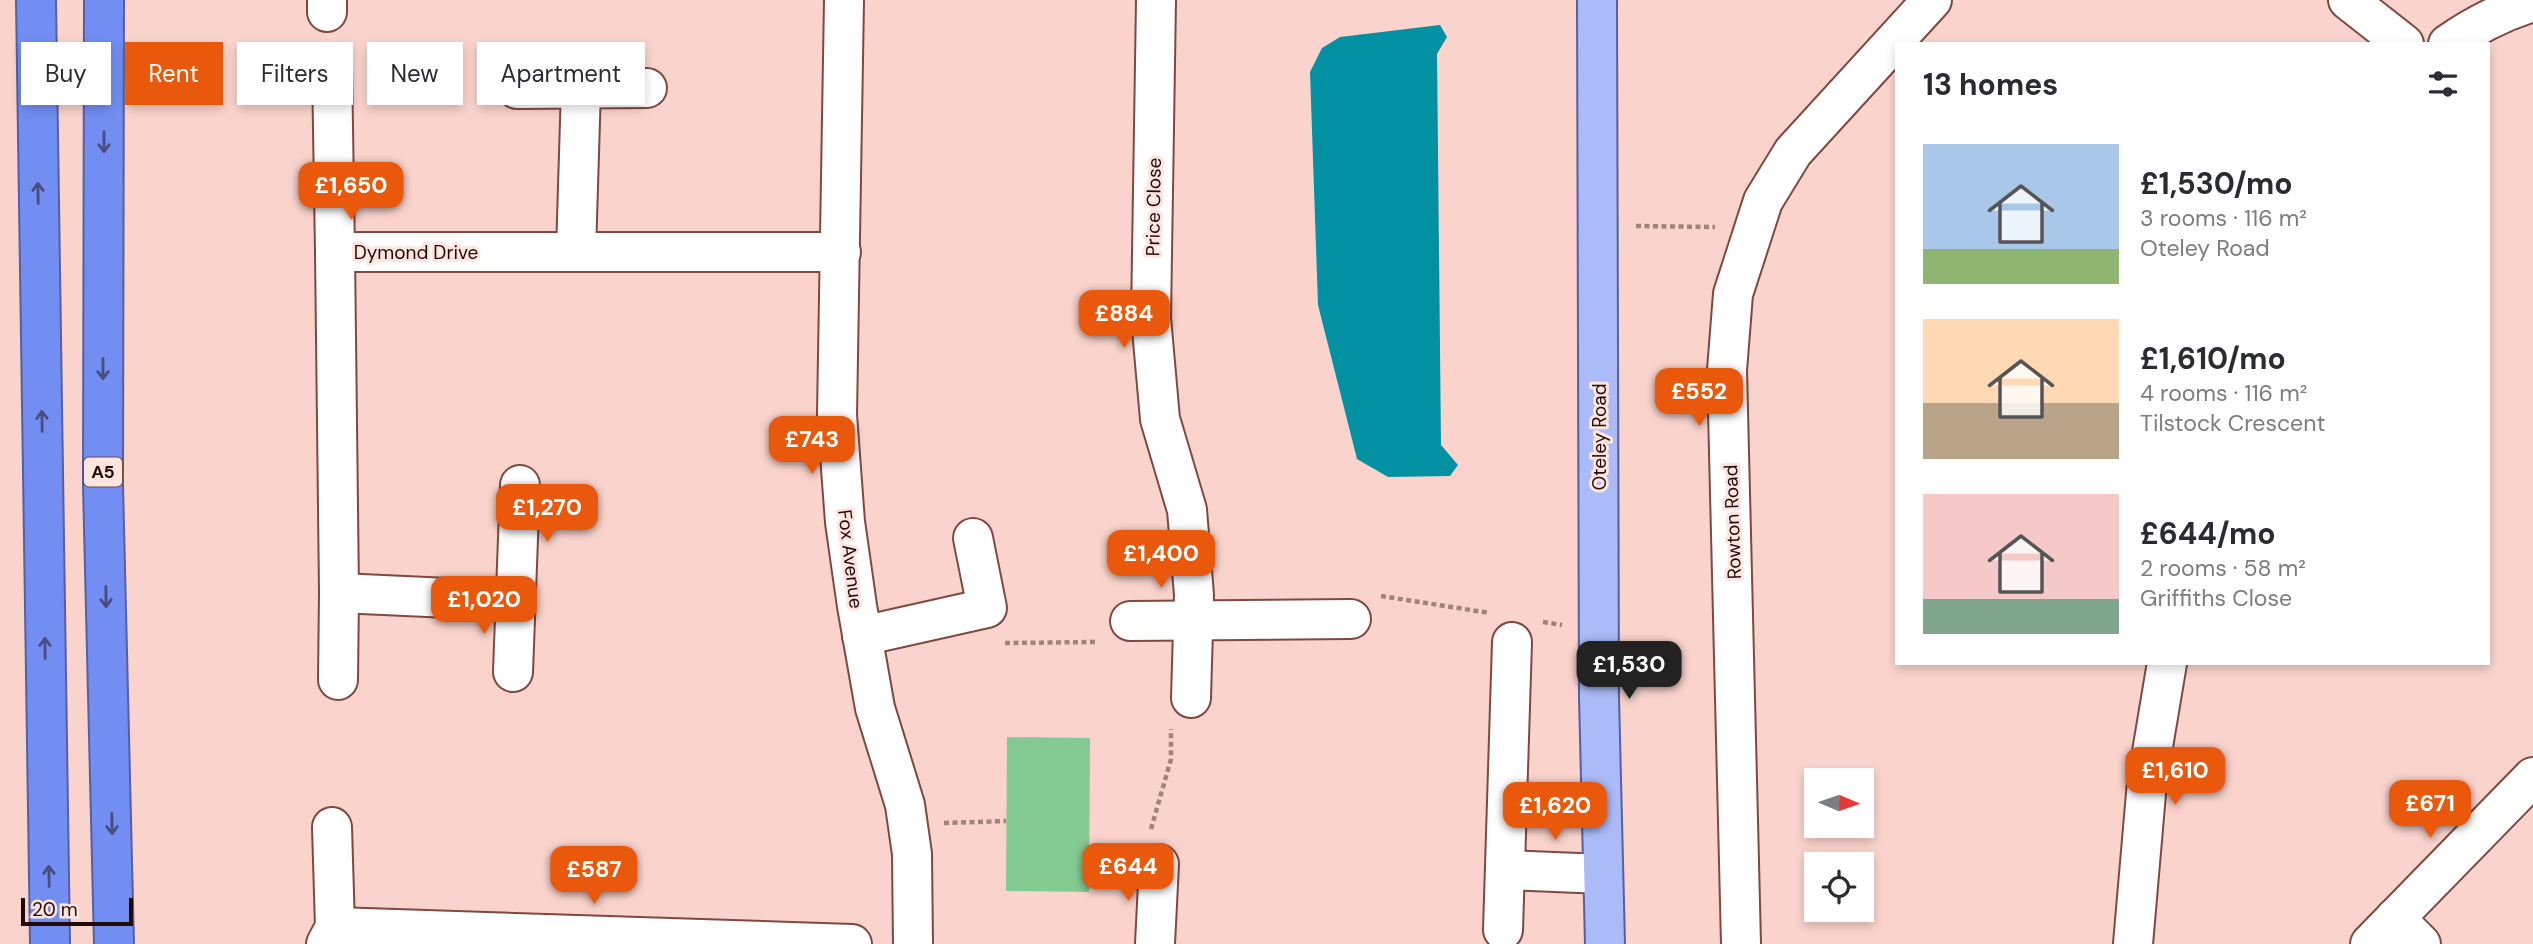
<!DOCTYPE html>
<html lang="en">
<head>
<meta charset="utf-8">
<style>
  body { margin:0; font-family:"DM Sans",sans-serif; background:#f7f7f7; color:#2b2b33; height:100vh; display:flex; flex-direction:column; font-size:26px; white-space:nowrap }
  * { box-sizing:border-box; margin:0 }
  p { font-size:23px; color:#7c7c81 }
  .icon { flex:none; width:38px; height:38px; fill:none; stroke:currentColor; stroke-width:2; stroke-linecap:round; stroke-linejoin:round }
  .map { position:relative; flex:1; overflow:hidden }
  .side { position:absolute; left:1895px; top:42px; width:595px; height:623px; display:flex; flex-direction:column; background:#fff; border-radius:0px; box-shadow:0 4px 10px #0003 }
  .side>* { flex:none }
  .top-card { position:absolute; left:21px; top:42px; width:665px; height:63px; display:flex; gap:14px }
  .needle { width:46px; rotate:92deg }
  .fabs { position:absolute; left:1804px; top:768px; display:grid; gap:14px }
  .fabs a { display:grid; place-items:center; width:70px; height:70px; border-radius:0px; background:#fff; box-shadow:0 4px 10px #0003; font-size:35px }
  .scale { position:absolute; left:21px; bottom:18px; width:112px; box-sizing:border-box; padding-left:7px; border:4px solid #200b08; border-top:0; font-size:19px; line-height:24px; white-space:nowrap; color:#200b08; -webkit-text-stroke:5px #fee4df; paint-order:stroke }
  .price { position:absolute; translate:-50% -60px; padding:0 16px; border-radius:14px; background:#ea580c; color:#fff; font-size:23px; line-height:46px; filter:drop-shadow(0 2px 4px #0008) }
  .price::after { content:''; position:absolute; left:50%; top:42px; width:21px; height:16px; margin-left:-10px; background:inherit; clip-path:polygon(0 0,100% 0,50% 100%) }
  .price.on { background:#222; color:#fff }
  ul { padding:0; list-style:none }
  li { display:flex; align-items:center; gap:21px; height:175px; padding:0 28px }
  li span { display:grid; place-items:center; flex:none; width:196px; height:140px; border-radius:0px; color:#555 }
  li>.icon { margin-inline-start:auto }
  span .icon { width:84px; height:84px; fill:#fffc; stroke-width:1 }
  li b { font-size:30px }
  h2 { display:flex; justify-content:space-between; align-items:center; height:84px; padding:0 28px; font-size:30px }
  .tag { padding:0 24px; border-radius:0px; background:#fff; box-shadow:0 4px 10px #0003; font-size:24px; line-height:63px }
  .tag.on { background:#ea580c; color:#fff }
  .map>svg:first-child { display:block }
  .green { fill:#84ca93 }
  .water { fill:#0291a3 }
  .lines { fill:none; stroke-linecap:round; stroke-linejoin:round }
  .minor-casing { stroke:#7f4941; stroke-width:42 }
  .major-casing { stroke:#5560a1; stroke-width:42 }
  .highway-casing { stroke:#5560a1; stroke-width:42 }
  .path { stroke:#a1827c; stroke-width:4.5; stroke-dasharray:5 3.5; stroke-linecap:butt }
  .minor { stroke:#fff; stroke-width:38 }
  .major { stroke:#aabbf8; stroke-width:38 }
  .highway { stroke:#728ef3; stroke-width:38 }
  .oneway { stroke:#494c7e }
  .labels { text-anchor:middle; stroke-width:6; stroke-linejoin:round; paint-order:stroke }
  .shield { fill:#fee4df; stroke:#634c48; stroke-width:2 }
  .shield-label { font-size:18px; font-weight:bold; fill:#200b08 }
  .street-label { font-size:19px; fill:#200b08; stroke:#fee4df }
</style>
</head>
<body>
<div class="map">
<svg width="2533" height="944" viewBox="0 0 2533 944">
  <rect width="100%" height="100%" fill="#fad3cc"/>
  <path class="green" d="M1007 737 1090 738 1089 892 1006 891Z"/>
  <path class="water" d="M1440 25 1447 37 1437 54 1441 445 1458 465 1450 476 1388 477 1357 459 1318 305 1310 72 1322 48 1340 37Z"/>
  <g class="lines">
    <g class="minor-casing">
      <g id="minor">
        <path d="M844 0 837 415 845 522 857 606 875 708 905 805 912 854 913 944"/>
        <path d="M1156 0 1151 318 1160 419 1187 510 1194 595 1191 698"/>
        <path d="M2348 0 2404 44"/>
        <path d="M327 12V0"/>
        <path d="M2448 44C2474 26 2503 11 2533 2"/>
        <path d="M332 66 335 252"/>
        <path d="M517 89 647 88"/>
        <path d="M576 252 581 88"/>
        <path d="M339 593 515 601"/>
        <path d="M1130 621 1351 619"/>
        <path d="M862 636 987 608 973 538"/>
        <path d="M513 672 520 485"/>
        <path d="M338 680 339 593 335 252H841"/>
        <path d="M1505 870 1603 874"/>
        <path d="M2395 918 2421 944"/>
        <path d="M335 927 852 944"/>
        <path d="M1503 930 1512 642"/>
        <path d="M326 944 335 927 332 827"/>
        <path d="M1155 944 1159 864"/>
        <path d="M1741 944 1727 370 1733 294 1763 201 1793 152 1932 0"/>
        <path d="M2133 944 2147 782 2167 663"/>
        <path d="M2370 944 2533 777"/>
      </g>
    </g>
    <g class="major-casing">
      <path id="major" d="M1597 0 1599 697 1605 944"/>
    </g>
    <g class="highway-casing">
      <g id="highway">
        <path d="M36 0 50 944"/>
        <path d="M104 0 103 485 114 944"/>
      </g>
    </g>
    <g class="path">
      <path d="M1636 226 1715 227"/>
      <path d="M1381 596 1490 613"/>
      <path d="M1543 622 1562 625"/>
      <path d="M1005 643 1098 642"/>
      <path d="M944 823 1006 821"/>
      <path d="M1151 829 1171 759V729"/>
      <path d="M1089 851 1123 853"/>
    </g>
    <use href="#minor" class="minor"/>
    <use href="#major" class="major"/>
    <use href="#highway" class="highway"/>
  </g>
  <defs><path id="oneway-shaft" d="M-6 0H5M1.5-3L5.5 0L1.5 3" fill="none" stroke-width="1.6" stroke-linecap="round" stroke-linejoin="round" transform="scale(1.75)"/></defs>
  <g class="oneway">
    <use href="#oneway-shaft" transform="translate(104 142) rotate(90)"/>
    <use href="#oneway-shaft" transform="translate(38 193) rotate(-91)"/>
    <use href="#oneway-shaft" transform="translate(103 369) rotate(90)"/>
    <use href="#oneway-shaft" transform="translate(42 421) rotate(-91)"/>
    <use href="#oneway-shaft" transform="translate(106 597) rotate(89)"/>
    <use href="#oneway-shaft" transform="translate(45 648) rotate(-91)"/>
    <use href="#oneway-shaft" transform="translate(112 824) rotate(89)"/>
    <use href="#oneway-shaft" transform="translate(49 876) rotate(-91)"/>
  </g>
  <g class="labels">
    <rect class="shield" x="84" y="457.5" width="38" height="29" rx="5"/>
    <g class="shield-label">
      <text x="103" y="478">A5</text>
    </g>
    <g class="street-label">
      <text transform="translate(1153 207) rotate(-89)" y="7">Price Close</text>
      <text x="416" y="259">Dymond Drive</text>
      <text transform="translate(1599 437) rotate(-90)" y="7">Oteley Road</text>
      <text transform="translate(1732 522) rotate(-92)" y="7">Rowton Road</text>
      <text transform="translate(851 559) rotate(83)" y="7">Fox Avenue</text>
    </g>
  </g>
</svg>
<div class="fabs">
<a><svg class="needle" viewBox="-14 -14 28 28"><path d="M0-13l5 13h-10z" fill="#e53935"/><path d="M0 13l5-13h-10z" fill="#7c7c81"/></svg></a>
<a><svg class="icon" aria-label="locate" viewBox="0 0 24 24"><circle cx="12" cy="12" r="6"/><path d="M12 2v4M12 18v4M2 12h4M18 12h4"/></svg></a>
</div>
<div class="scale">20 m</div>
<b class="price" style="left:351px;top:222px">£1,650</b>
<b class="price" style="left:1124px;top:350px">£884</b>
<b class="price" style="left:1699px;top:428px">£552</b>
<b class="price" style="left:812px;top:476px">£743</b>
<b class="price" style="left:547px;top:544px">£1,270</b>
<b class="price" style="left:1161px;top:590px">£1,400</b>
<b class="price" style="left:484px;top:636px">£1,020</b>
<b class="price on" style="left:1629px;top:701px">£1,530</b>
<b class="price" style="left:2175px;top:807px">£1,610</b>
<b class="price" style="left:2430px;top:840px">£671</b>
<b class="price" style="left:1555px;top:842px">£1,620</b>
<b class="price" style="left:1128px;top:903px">£644</b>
<b class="price" style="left:594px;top:906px">£587</b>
<div class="top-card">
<a class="tag">Buy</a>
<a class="tag on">Rent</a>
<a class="tag">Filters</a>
<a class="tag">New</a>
<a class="tag">Apartment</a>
</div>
<section class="side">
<h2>13 homes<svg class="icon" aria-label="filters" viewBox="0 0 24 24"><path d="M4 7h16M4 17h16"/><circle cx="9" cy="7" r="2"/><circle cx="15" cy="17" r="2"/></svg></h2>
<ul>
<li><span style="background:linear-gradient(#a9c7e8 75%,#8fb573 0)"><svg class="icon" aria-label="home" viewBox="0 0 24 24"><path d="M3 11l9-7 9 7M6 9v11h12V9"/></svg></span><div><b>£1,530/mo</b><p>3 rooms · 116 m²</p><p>Oteley Road</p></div></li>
<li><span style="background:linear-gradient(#ffd9b3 60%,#b9a48a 0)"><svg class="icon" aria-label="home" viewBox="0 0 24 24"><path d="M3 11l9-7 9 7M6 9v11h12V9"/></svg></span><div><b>£1,610/mo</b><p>4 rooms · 116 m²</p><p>Tilstock Crescent</p></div></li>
<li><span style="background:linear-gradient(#f6c9c9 75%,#7fa58c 0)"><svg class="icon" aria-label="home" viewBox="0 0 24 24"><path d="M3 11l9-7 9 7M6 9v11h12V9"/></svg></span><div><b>£644/mo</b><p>2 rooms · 58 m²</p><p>Griffiths Close</p></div></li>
</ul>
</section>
</div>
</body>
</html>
